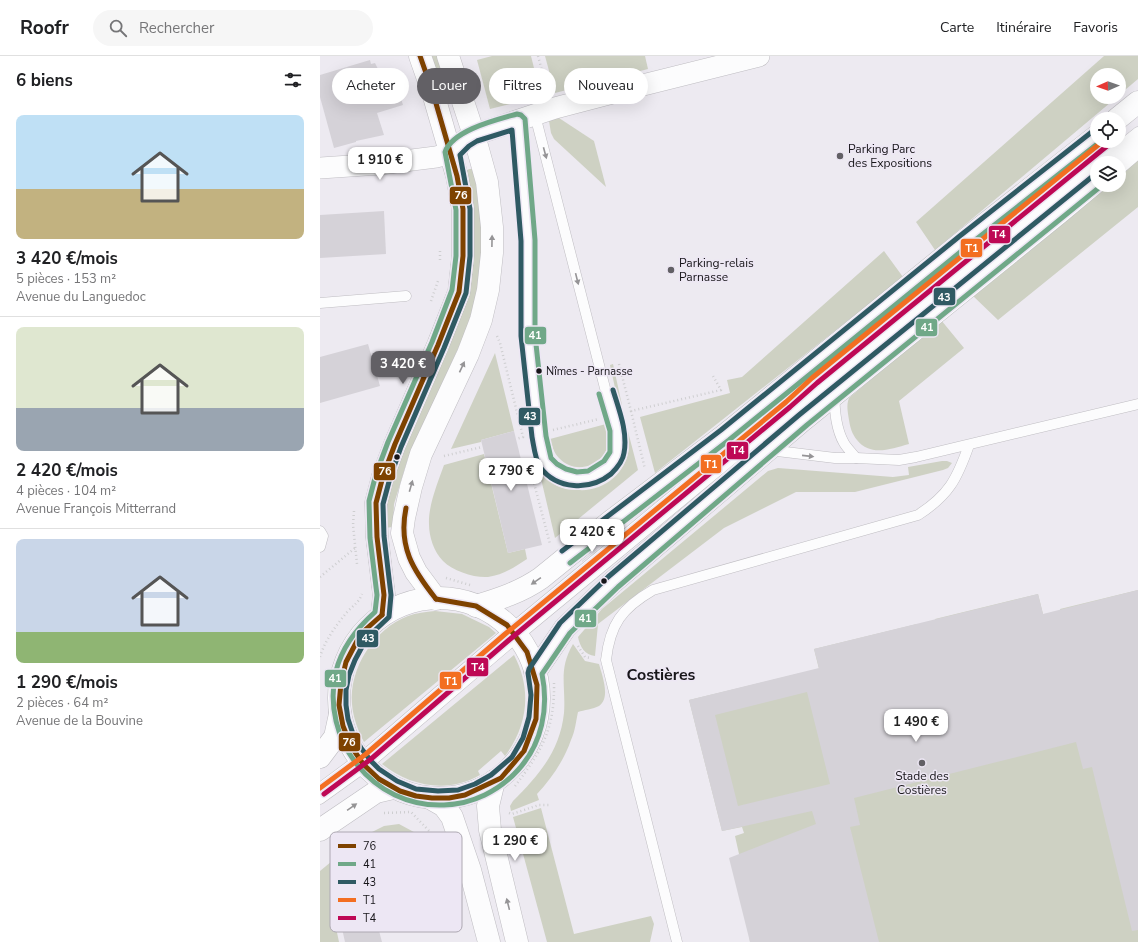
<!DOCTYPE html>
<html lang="fr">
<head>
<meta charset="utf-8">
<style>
  body { margin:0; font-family:"Nunito Sans",sans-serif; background:#f6f6f6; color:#202124; height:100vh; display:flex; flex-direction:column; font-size:15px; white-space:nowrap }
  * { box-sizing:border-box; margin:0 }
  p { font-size:13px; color:#757577 }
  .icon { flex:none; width:22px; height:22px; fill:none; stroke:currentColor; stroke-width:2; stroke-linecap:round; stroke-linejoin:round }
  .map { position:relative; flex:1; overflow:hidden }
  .panel { display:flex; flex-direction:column; background:#fff; width:320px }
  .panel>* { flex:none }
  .hud { position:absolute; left:12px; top:12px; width:380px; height:36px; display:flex; gap:8px }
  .needle { width:26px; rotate:268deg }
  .buttons { position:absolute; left:770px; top:12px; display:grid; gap:8px }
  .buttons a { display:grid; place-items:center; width:36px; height:36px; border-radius:50%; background:#fff; box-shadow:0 4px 16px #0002; font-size:20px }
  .price { position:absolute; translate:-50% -34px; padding:0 9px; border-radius:8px; background:#fff; color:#222; font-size:13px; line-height:26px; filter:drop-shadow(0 1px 2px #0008) }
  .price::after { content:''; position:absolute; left:50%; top:24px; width:12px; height:9px; margin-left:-6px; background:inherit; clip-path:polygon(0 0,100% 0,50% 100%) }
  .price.current { background:#626065; color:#fff }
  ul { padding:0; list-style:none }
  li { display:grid; align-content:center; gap:8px; height:212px; padding:0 16px }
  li+li { border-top:1px solid #e0e0e0 }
  li span { display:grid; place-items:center; height:124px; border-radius:8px; color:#555 }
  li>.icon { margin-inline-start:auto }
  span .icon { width:72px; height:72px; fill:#fffc; stroke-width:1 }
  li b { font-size:17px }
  h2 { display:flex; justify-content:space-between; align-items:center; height:48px; padding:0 16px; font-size:17px }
  .chip { padding:0 14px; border-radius:18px; background:#fff; box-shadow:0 4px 16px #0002; font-size:14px; line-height:36px }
  .chip.current { background:#626065; color:#fff }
  header { display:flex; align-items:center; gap:24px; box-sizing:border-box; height:56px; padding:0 20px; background:#fff; border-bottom:1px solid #e0e0e0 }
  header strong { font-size:19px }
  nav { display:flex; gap:22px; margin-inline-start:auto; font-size:14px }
  .search { width:280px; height:36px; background:#f6f6f6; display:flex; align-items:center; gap:10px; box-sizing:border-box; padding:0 14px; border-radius:22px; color:#757577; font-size:15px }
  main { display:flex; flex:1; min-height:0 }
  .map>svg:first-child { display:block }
  .green { fill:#ced1c3 }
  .building { fill:#d5d2d8; fill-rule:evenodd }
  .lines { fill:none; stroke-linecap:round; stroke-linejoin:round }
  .service-casing { stroke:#bfbdc2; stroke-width:11 }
  .minor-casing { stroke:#bfbdc2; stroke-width:22 }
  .tertiary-casing { stroke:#bfbdc2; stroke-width:23 }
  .primary-casing { stroke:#bfbdc2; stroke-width:23 }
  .path { stroke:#ceced0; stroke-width:2.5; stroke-dasharray:1 3; stroke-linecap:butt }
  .service { stroke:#fcfcfd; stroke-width:10 }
  .minor { stroke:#fcfcfd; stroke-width:21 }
  .tertiary { stroke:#fcfcfd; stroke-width:22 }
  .primary { stroke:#fcfcfd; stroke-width:22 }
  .bus-1-casing { stroke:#ede7f4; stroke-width:8 }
  .bus-2-casing { stroke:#ede7f4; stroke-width:8 }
  .bus-3-casing { stroke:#ede7f4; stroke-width:8 }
  .bus-4-casing { stroke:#ede7f4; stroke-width:8 }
  .bus-5-casing { stroke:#ede7f4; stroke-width:8 }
  .bus-1 { stroke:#7e4200; stroke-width:5 }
  .bus-2 { stroke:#70a888; stroke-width:5 }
  .bus-3 { stroke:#2f5a63; stroke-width:5 }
  .bus-4 { stroke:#f36e21; stroke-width:5 }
  .bus-5 { stroke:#be0855; stroke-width:5 }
  .oneway { fill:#959496 }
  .poi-dot { fill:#626065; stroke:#ede7f4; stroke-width:1.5 }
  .bus-dot { fill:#171519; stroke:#ede7f4; stroke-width:1.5 }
  .labels { text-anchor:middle; stroke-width:3; stroke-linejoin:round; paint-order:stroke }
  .bus-label { font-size:11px; fill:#171519; stroke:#ede7f4; text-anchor:start }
  .poi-label { font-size:12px; fill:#171519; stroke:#ede7f4; text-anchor:start }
  .district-label { font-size:16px; font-weight:bold; fill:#171519; stroke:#ede7f4 }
  .key { fill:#ede7f4; stroke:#ada8b2; stroke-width:1 }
  .key-label { font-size:11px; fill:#171519 }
  .line-badge { stroke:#ede7f4; stroke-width:1.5 }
  .badge-label { font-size:11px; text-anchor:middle; font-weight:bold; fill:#fff }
</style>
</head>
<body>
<header>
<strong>Roofr</strong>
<div class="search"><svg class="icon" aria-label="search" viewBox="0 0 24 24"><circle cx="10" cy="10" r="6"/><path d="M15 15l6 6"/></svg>Rechercher</div>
<nav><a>Carte</a><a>Itinéraire</a><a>Favoris</a></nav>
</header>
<main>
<section class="panel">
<h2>6 biens<svg class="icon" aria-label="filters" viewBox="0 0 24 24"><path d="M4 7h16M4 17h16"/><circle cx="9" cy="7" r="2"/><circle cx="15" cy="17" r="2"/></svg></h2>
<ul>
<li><span style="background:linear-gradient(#bfe0f5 60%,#c2b280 0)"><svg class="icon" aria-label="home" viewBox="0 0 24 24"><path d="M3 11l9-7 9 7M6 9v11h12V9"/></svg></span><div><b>3 420 €/mois</b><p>5 pièces · 153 m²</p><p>Avenue du Languedoc</p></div></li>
<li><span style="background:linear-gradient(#dfe7d0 65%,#9aa5b1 0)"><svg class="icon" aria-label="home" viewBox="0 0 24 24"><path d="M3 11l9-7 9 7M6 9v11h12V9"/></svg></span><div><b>2 420 €/mois</b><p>4 pièces · 104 m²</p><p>Avenue François Mitterrand</p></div></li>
<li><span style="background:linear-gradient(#c9d6e8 75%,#8fb573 0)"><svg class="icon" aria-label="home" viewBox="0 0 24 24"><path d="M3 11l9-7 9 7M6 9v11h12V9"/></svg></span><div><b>1 290 €/mois</b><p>2 pièces · 64 m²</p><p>Avenue de la Bouvine</p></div></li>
</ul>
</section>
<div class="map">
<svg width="818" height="886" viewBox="0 0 818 886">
  <rect width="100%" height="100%" fill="#edeaf1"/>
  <g class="green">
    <path d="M108 0H118L126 22 117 26Z"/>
    <path d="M172 0H211L221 40 170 53 157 4Z"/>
    <path d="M225 0H325L328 13 235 37Z"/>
    <path d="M784 0H818V23L799 39V19H777V41H797L615 194 596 166Z"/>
    <path d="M239 62 274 85 286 131 234 83 231 77 229 65 230 64Z"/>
    <path d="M818 104V151L678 264 652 239 788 129H799V120Z"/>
    <path d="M149 113H152L155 116 163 173 158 235 146 275 88 402 74 448 73 471 64 472V460L72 419 137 270 146 115Z"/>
    <path d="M564 195 583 221 335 417 320 361 410 337 407 324 422 321Z"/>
    <path d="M621 264 644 292 579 345 589 388C570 393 551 401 537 384 532 378 530 371 529 364 528 357 526 349 529 342Z"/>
    <path d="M175 297 194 375 161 384V386L131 393Z"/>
    <path d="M293 308 302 349 299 350 290 309Z"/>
    <path d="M303 364H305L318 414 235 482 218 410C223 416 228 423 234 428 241 433 250 434 258 434 283 436 306 418 309 392 309 383 305 373 303 364Z"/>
    <path d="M286 368C287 372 289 376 289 380 290 407 258 422 239 402 234 397 232 390 230 383Z"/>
    <path d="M164 398 188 497 205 493 207 503C195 511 183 519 168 521 154 522 133 515 123 505 114 496 109 481 109 468 108 450 118 426 124 409Z"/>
    <path d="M622 405H627L632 407 628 412 623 414 535 436H476L404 472 278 568 275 600C265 599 260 591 258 581L282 553 448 415 458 412 573 421 589 419 588 411Z"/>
    <path d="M818 534V886H430L419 798 415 780 424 777 422 771 402 775 369 644 481 617 501 621 494 593 597 568 604 595 622 591 615 563 718 538 725 566 742 562 740 553Z"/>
    <path d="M115 555 142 558 169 571 176 577 44 686C38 675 33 661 32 648 29 612 54 573 88 560 96 557 106 556 115 555Z"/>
    <path d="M253 588 265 605 279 608C282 619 291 642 279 650 273 653 264 654 258 656 256 665 255 676 251 684 244 704 232 722 217 738L219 744 191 755 190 750 193 745C219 719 240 695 244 657 246 629 238 614 253 588Z"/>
    <path d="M194 599C212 633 208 669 185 700L181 695 158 715 160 719C128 738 89 730 62 708Z"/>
    <path d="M221 752 254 878 331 860 334 868 330 886H227L193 761Z"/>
    <path d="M79 768 105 782 122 810 104 857 98 866 64 874 59 856 15 867 19 886H0V815L40 782 64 770Z"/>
  </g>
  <g class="building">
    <path d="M50 4 51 8 55 7 58 13 69 16 70 21 74 20 83 49 57 57 64 79 36 85V86L14 92 0 41V19Z"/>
    <path d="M64 155 66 198 0 202V159Z"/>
    <path d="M48 288 60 330 0 347V301Z"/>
    <path d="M194 375 222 489 188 497 161 384Z"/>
    <path d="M293 480 262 506V505Z"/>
    <path d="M818 534V874L812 875 772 711 763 713 756 686 534 742 540 769 530 771 559 886H430L409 802 496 768 492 755 402 775 369 644 499 612 494 593 718 538 723 558ZM487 636 510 728 418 750 395 659Z"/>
    <path d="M55 860 62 886H25L21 868Z"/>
  </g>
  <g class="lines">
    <g class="service-casing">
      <g id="service">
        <path d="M198 65 208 185V279L221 392C223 396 224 402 226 406 240 427 270 428 287 411 292 407 296 402 297 396 300 376 292 355 286 336L215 59"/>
        <path d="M779 107 818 76"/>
        <path d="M0 247 86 240"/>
        <path d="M449 394 515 402H536C532 397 527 392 524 387 516 373 515 356 514 340"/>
        <path d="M536 402 579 404 596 401 818 348"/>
        <path d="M0 475 3 480 0 491"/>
        <path d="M0 732 46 698 184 579 466 346 496 319"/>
        <path d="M0 743 46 710 198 580 445 376 561 284 777 109"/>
        <path d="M357 886 286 604C290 568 302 552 333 534L598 459C629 439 637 423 649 389"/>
      </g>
    </g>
    <g class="minor-casing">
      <path id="minor" d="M0 112 60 108 116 101 132 97 145 84 154 79 235 52 323 29 439 0"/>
    </g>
    <g class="tertiary-casing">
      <g id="tertiary">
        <path d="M116 543 96 516 89 502 82 477 84 462 91 431 101 398 148 298 161 264 168 234 172 197V171L167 126 154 79 128 0"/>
        <path d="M62 559 64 539 57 481 56 447 63 420 75 388 118 289 139 236 143 200V153L137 120 113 37 100 0"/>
        <path d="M174 725 168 750 170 774 197 886"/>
        <path d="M110 742 124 750 132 761 150 814 169 886"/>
      </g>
    </g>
    <g class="primary-casing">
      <g id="primary">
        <path d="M797 63 818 46"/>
        <path d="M798 107 818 90"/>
        <circle cx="119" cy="642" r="100"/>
        <path d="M156 550C179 543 201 536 221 522L290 466 405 379 645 184 777 80"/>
        <path d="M215 616 245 572 293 526 483 364 740 156 777 125"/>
        <path d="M0 701 15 681 20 658"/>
        <path d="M0 774 56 736 73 732"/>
      </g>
    </g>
    <g class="path">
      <path d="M218 0 227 34"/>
      <path d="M120 204V193"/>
      <path d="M111 245 118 225"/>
      <path d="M177 280 180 287 203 381 196 383"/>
      <path d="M299 308 311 355 401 334 393 320"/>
      <path d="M311 355 325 413"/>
      <path d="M233 374 279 363"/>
      <path d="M124 400 162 391"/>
      <path d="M210 412 230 488"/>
      <path d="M34 455 33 469 37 508"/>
      <path d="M0 521 35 492"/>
      <path d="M126 522 150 529"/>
      <path d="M258 590 265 601 271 602"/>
      <path d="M0 601C5 584 17 568 28 555 34 549 39 546 42 538"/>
      <path d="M195 730C222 695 235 672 234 627"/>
      <path d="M64 757 91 756 113 779 117 787"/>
      <path d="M189 757 192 758 219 749H230"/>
    </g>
    <use href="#service" class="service"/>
    <use href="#minor" class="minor"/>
    <use href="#tertiary" class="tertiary"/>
    <use href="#primary" class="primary"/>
    <g class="bus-1-casing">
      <g id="bus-1">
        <path d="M86 452C78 491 93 514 116 543"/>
        <path d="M62 559 64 539 57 481 56 447 63 420 75 388 118 289 139 236 143 200V153L137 120 113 37 100 0"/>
        <path d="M62 559 45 574 37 585 26 606 21 627 19 649 23 670 31 690 43 708 59 723 80 735 96 740 112 742H129L145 739 181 722 204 695 216 663 217 629 207 596 187 569 156 550 116 543"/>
      </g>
    </g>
    <g class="bus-2-casing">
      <g id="bus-2">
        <path d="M279 338 290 375V396L284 405 268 415 257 416 246 413 237 408 231 402 226 380 215 279V184L205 63 201 59 197 58C176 64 133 74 125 96L136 154V200L132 234 112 286 68 386 56 418 49 445 50 482 57 539 55 556C37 572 22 591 16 615 0 684 53 752 124 749 153 748 179 735 198 714 222 688 229 652 222 618L250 577 298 531 487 369 781 130"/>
        <path d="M250 507 409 384 649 189 781 85"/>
      </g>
    </g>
    <g class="bus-3-casing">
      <g id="bus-3">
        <path d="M293 334C299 354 308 376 304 397 303 405 297 412 291 418 270 435 237 434 220 411 215 403 214 391 212 381L201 280V185L192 74 157 85 149 90 140 99 150 153V200L146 237 124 292 81 391 70 422 63 448 64 480 71 539 69 561 50 579 43 589 35 604 29 619 26 634V649L28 663 33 678 41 692 51 705 59 713 77 725 96 733 118 735 138 734 155 728 171 719 192 701 203 682 209 661 211 639 208 617 209 613 240 567 288 521 479 359 773 120"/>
        <path d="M242 495 401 374 641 179 773 75"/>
      </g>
    </g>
    <g class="bus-4-casing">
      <path id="bus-4" d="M0 732 46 698 184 579 466 346 492 322 783 85"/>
    </g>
    <g class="bus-5-casing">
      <path id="bus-5" d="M4 738 51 703 189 584 470 351 497 327 787 90"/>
    </g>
    <use href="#bus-1" class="bus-1"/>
    <use href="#bus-2" class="bus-2"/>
    <use href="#bus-3" class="bus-3"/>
    <use href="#bus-4" class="bus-4"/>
    <use href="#bus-5" class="bus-5"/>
  </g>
  <defs><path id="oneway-solid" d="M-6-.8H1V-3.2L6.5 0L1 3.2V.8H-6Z"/></defs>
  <g class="oneway">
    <use href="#oneway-solid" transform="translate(225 97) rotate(75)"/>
    <use href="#oneway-solid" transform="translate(172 185) rotate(-89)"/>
    <use href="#oneway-solid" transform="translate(257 223) rotate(76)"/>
    <use href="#oneway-solid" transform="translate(142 311) rotate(-65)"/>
    <use href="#oneway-solid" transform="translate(488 400) rotate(6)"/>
    <use href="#oneway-solid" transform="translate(91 430) rotate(-74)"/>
    <use href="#oneway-solid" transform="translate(216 525) rotate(145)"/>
    <use href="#oneway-solid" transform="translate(32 751) rotate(-35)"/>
    <use href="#oneway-solid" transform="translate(188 848) rotate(-104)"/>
  </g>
  <g class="poi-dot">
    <circle cx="520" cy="100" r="4"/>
    <circle cx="351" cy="214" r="4"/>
    <circle cx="602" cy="707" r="4"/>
  </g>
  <g class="bus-dot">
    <circle cx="219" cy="315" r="3.5"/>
    <circle cx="77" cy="401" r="3.5"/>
    <circle cx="284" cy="525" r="3.5"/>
  </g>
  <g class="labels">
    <g class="bus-label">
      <text x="226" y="319">Nîmes - Parnasse</text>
    </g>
    <g class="poi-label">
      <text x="528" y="97">Parking Parc<tspan x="528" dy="14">des Expositions</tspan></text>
      <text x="359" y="211">Parking-relais<tspan x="359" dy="14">Parnasse</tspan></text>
      <text x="602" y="724" text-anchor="middle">Stade des<tspan x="602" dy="14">Costières</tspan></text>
    </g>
    <g class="district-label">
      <text x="341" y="624">Costières</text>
    </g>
  </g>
  <rect x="10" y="776" width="132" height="100" rx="6" class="key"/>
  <rect x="18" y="788" width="18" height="4" fill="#7e4200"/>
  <rect x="18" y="806" width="18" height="4" fill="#70a888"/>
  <rect x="18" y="824" width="18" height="4" fill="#2f5a63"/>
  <rect x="18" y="842" width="18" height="4" fill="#f36e21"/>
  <rect x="18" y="860" width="18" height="4" fill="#be0855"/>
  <g class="key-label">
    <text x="43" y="794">76</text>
    <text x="43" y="812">41</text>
    <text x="43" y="830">43</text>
    <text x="43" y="848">T1</text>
    <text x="43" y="866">T4</text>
  </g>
  <g class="line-badge">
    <rect x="129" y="130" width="23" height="19" rx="4" fill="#7e4200"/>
    <rect x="668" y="169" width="23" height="19" rx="4" fill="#be0855"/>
    <rect x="640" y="182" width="23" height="20" rx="4" fill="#f36e21"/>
    <rect x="613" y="231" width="23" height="19" rx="4" fill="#2f5a63"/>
    <rect x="595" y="262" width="23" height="19" rx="4" fill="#70a888"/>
    <rect x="204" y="270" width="23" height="19" rx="4" fill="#70a888"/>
    <rect x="198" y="351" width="23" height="19" rx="4" fill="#2f5a63"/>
    <rect x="406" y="385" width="23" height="19" rx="4" fill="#be0855"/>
    <rect x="380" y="398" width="22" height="20" rx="4" fill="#f36e21"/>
    <rect x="53" y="406" width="23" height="19" rx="4" fill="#7e4200"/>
    <rect x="254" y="553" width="23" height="19" rx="4" fill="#70a888"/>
    <rect x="36" y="573" width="23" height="19" rx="4" fill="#2f5a63"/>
    <rect x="146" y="601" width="23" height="20" rx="4" fill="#be0855"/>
    <rect x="4" y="613" width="23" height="19" rx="4" fill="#70a888"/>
    <rect x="119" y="615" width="23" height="19" rx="4" fill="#f36e21"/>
    <rect x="18" y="676" width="23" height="20" rx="4" fill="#7e4200"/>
  </g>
  <g class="badge-label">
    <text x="141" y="143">76</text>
    <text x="679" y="182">T4</text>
    <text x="652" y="196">T1</text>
    <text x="624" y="245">43</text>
    <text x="607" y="275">41</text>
    <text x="215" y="283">41</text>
    <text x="210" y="364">43</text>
    <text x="418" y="398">T4</text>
    <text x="391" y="412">T1</text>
    <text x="65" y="419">76</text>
    <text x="265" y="566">41</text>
    <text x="48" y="586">43</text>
    <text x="158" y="615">T4</text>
    <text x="15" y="626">41</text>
    <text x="131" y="629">T1</text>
    <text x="29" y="690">76</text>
  </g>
</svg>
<div class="buttons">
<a><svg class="needle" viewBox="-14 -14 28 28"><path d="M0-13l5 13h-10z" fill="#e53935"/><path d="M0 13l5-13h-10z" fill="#757577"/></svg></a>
<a><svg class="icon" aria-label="locate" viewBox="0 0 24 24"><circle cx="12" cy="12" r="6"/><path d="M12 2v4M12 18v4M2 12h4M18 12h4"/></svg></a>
<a><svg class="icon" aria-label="layers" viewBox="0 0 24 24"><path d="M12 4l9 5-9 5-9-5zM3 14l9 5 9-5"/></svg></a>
</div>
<b class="price" style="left:60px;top:125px">1 910 €</b>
<b class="price current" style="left:83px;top:329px">3 420 €</b>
<b class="price" style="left:191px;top:436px">2 790 €</b>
<b class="price" style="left:272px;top:497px">2 420 €</b>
<b class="price" style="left:596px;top:687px">1 490 €</b>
<b class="price" style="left:195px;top:806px">1 290 €</b>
<div class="hud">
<a class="chip">Acheter</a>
<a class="chip current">Louer</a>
<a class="chip">Filtres</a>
<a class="chip">Nouveau</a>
</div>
</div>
</main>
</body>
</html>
